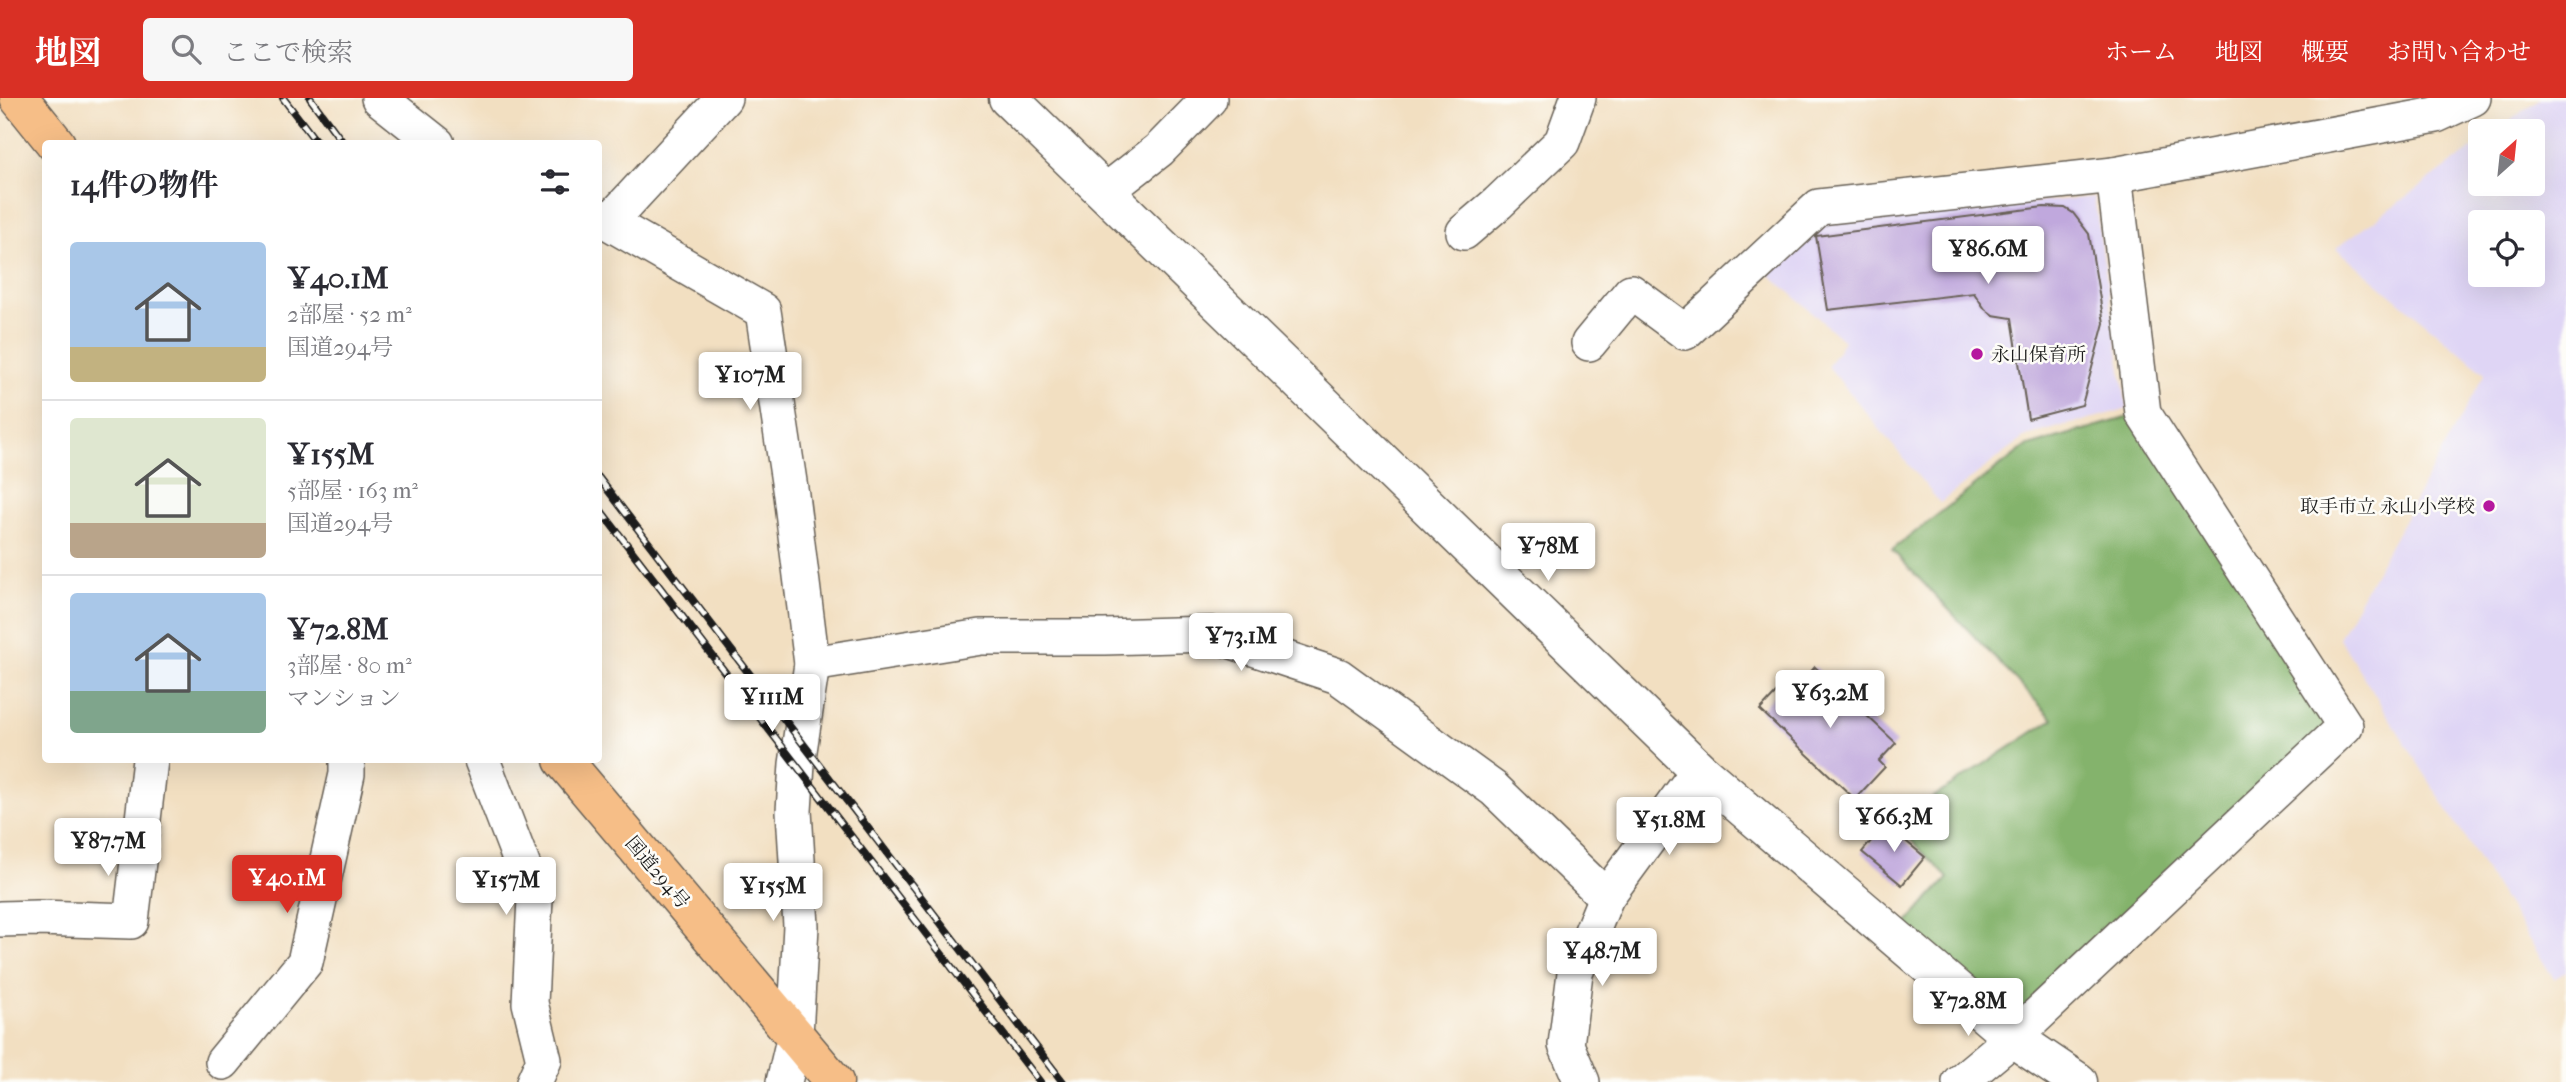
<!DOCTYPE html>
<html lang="ja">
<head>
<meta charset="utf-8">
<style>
  body { margin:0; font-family:"IM FELL French Canon","Noto Serif JP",serif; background:#f7f7f7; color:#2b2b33; height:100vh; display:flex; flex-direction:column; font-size:26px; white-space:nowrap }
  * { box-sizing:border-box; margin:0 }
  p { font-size:23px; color:#7c7c81 }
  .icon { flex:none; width:38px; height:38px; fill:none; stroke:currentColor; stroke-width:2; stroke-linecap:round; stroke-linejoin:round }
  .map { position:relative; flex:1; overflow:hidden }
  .panel { position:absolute; left:42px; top:42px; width:560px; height:623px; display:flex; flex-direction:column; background:#fff; border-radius:7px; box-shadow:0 7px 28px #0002 }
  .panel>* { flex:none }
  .needle { width:46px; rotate:27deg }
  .tools { position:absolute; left:2468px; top:21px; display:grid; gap:14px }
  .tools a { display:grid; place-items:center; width:77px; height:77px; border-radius:7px; background:#fff; box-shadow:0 7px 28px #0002; font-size:35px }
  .price { position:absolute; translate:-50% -60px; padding:0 16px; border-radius:7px; background:#fff; color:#222; font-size:23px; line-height:46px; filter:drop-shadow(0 2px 4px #0008) }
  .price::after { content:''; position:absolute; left:50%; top:42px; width:21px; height:16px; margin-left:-10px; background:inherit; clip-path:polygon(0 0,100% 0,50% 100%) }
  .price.selected { background:#d93025; color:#fff }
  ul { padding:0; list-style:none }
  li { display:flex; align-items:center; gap:21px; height:175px; padding:0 28px }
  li+li { border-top:2px solid #e1e1e2 }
  li span { display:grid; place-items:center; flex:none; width:196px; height:140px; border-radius:7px; color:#555 }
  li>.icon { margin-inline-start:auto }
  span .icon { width:84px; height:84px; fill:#fffc; stroke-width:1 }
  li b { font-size:30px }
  h2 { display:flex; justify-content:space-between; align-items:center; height:84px; padding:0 28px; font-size:30px }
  header { display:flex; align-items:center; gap:42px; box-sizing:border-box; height:98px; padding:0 35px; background:#d93025; color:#fff }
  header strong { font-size:33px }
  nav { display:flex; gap:38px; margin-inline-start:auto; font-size:24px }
  .search { width:490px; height:63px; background:#f7f7f7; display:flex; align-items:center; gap:18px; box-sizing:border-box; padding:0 24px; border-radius:7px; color:#7c7c81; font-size:26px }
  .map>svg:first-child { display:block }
  .built { fill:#dfd5f5; fill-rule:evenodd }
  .forest { fill:#84b36c; stroke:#506844; stroke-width:2 }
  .building { fill:#c0a8dd }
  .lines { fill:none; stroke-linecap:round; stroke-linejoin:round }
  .minor-casing { stroke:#676056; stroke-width:38 }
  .tertiary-casing { stroke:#676056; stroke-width:41 }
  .trunk-casing { stroke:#676056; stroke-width:41 }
  .minor { stroke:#fff; stroke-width:35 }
  .tertiary { stroke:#fff; stroke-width:38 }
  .trunk { stroke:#f6be87; stroke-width:38 }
  .rail-casing { stroke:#1c1c1c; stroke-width:8 }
  .rail { stroke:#fdfcf7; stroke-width:5; stroke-dasharray:16; stroke-linecap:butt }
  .poi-dot { fill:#b5179e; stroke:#fdfcf7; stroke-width:2.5 }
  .labels { text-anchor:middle; stroke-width:5; stroke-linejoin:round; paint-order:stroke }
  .poi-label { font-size:19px; fill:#1c1c1c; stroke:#fdfcf7; text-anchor:start }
  .street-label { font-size:19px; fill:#1c1c1c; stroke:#fdfcf7 }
</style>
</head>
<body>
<header>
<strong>地図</strong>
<div class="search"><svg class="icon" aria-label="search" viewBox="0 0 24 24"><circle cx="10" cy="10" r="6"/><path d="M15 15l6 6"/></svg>ここで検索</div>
<nav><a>ホーム</a><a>地図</a><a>概要</a><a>お問い合わせ</a></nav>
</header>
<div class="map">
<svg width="2566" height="984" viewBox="0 0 2566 984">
  <rect width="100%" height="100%" fill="#fdfcf7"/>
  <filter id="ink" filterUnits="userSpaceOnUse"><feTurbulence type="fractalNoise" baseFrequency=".0143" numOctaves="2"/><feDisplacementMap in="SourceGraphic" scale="14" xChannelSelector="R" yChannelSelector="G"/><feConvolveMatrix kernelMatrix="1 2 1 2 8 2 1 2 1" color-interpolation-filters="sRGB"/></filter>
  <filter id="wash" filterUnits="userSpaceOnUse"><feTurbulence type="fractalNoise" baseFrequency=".00686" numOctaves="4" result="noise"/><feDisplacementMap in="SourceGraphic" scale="28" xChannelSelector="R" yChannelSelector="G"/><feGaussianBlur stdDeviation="1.57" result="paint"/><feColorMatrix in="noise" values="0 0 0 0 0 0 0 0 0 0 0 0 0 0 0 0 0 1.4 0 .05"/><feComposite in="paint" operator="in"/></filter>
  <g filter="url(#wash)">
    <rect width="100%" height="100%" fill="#f2dfc1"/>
    <g class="built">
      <path d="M2541 0H2566V873L2554 881 2339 540 2485 275 2336 150 2480 45V86H2532V33H2496ZM2480 124H2532V177H2480Z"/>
      <path d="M2094 99 2127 311 2026 338 1940 405 1828 268 1844 243 1767 174 1822 124Z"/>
    </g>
    <path class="forest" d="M2143 315 2345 628 2013 940 1895 838 1948 780 1894 725 2053 621 1892 452 2025 349Z"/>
    <g id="blocks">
      <g class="building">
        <path d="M2044 109 2065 110 2073 115 2089 136 2104 225 2082 307 2028 321 2012 220 1993 217 1985 211 1974 195 1828 212 1816 138Z"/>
        <path d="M1815 569 1896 645 1879 663 1885 669 1855 701 1760 612 1792 578 1800 586Z"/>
        <path d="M1885 726 1925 759 1902 787 1862 754Z"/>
      </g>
    </g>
  </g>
  <g filter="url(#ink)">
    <use href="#blocks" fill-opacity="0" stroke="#676056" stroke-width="2"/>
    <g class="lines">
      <g class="minor-casing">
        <g id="minor">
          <path d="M379 0 437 46"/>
          <path d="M1105 94 1159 52 1209 1 1207 0"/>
          <path d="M598 118 763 213 791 397 812 566 797 666 794 713 801 828 795 937 784 984"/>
          <path d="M610 123 724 0"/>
          <path d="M1464 134 1498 105 1562 44 1578 0"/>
          <path d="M1589 245 1631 194 1685 234 1819 109 2114 77"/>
          <path d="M812 566 981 539H1104L1211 536 1338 578 1494 691 1606 799"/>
          <path d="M482 662 535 800 530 905 544 962 534 984"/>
          <path d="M0 821 38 820 131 823 150 662"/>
          <path d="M223 964 305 864 347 676V662"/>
          <path d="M1582 984 1566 947 1575 875 1606 799 1688 687"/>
          <path d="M1960 984 2013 940 2345 628 2143 315 2114 77 2436 17 2473 0"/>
        </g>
      </g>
      <g class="tertiary-casing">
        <path id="tertiary" d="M1008 0 1699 672 2013 940 2078 984"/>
      </g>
      <g class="trunk-casing">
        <g id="trunk">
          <path d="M19 0 56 46"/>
          <path d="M563 662 834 984"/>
        </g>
      </g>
      <use href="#minor" class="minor"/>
      <use href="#tertiary" class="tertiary"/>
      <use href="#trunk" class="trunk"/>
      <g class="rail-casing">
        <g id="rail">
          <path d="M283 0 318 46"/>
          <path d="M310 0 344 46"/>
          <path d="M598 379 1063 984"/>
          <path d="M598 409 1040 984"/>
        </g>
      </g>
      <use href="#rail" class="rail"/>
    </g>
  </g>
  <g class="poi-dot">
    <circle cx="1977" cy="256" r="7"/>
    <circle cx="2489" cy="408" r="7"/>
  </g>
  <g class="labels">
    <g class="poi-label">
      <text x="1991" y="263">永山保育所</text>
      <text x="2475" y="415" text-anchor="end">取手市立 永山小学校</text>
    </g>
    <g class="street-label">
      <text transform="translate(658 774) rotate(50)" y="7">国道294号</text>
    </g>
  </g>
</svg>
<div class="tools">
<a><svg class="needle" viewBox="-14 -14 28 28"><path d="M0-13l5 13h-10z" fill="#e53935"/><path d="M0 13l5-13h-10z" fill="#7c7c81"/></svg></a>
<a><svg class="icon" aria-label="locate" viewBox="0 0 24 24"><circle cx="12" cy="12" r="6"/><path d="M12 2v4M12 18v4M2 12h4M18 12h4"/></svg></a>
</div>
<b class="price" style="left:1988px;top:188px">¥86.6M</b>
<b class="price" style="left:750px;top:314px">¥107M</b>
<b class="price" style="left:1548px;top:485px">¥78M</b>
<b class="price" style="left:1241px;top:575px">¥73.1M</b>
<b class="price" style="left:1830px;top:632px">¥63.2M</b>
<b class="price" style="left:772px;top:636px">¥111M</b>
<b class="price" style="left:1894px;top:756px">¥66.3M</b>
<b class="price" style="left:1669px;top:759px">¥51.8M</b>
<b class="price" style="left:108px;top:780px">¥87.7M</b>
<b class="price selected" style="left:287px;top:817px">¥40.1M</b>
<b class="price" style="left:506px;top:819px">¥157M</b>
<b class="price" style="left:773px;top:825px">¥155M</b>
<b class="price" style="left:1602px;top:890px">¥48.7M</b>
<b class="price" style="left:1968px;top:940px">¥72.8M</b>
<section class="panel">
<h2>14件の物件<svg class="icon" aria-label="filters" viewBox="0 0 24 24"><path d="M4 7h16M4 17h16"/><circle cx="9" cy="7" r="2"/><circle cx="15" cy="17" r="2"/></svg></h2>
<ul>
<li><span style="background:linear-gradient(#a9c7e8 75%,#c2b280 0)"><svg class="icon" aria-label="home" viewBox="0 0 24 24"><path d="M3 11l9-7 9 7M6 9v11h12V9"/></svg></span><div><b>¥40.1M</b><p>2部屋 · 52 m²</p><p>国道294号</p></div></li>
<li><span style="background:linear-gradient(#dfe7d0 75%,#b9a48a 0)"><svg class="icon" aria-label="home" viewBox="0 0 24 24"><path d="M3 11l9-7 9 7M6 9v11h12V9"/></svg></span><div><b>¥155M</b><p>5部屋 · 163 m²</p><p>国道294号</p></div></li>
<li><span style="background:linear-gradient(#a9c7e8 70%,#7fa58c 0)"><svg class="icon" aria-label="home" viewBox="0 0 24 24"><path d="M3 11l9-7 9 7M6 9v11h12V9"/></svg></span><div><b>¥72.8M</b><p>3部屋 · 80 m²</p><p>マンション</p></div></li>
</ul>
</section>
</div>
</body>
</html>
